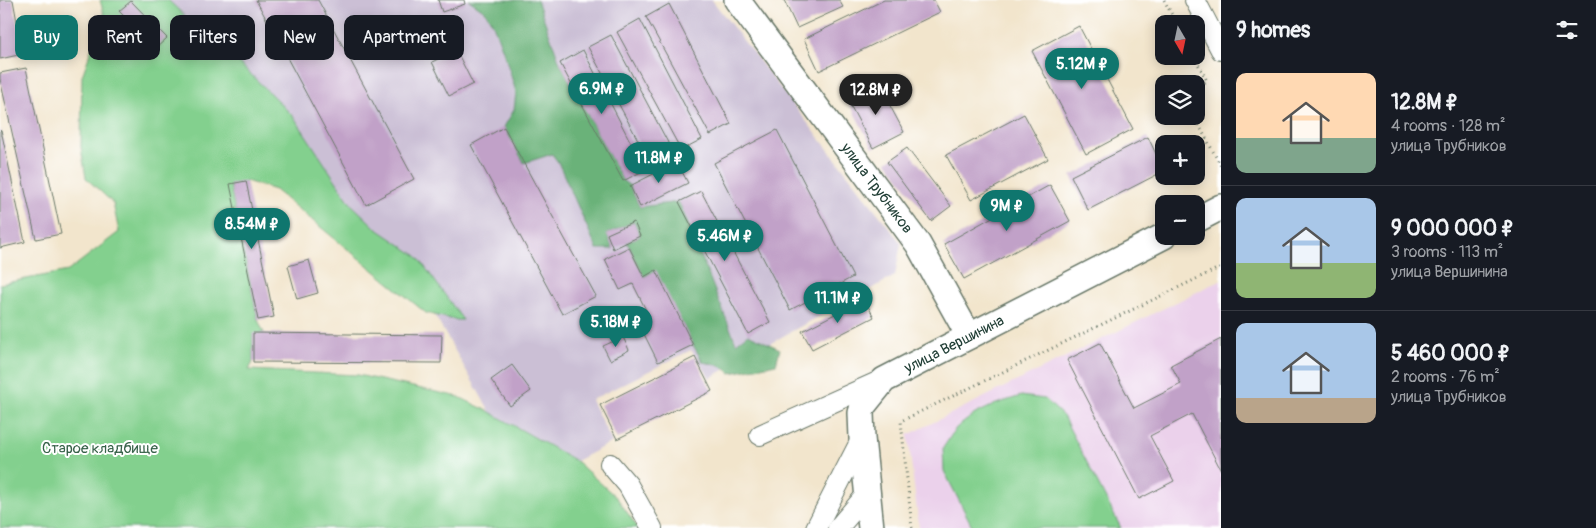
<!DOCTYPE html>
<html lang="en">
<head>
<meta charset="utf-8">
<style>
  body { margin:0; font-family:Pangolin,sans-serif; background:#242831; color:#f1f3f6; height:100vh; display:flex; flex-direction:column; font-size:19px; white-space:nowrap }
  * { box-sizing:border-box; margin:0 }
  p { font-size:16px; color:#9ea1a6 }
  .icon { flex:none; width:28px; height:28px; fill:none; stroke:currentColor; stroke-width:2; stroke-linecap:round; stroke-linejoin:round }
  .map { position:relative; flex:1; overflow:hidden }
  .side { display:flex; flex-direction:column; background:#171b24; width:375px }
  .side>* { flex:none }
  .hud { position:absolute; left:15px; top:15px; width:475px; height:45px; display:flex; gap:10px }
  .needle { width:32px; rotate:171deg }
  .buttons { position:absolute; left:1155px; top:15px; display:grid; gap:10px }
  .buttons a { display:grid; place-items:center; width:50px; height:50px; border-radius:10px; background:#171b24; box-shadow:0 2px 12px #0003; font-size:25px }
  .price { position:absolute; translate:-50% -42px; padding:0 11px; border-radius:18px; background:#0f766e; color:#fff; font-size:16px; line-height:32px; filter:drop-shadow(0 1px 2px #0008) }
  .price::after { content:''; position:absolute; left:50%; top:30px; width:15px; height:11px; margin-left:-8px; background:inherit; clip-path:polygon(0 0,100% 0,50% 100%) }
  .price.selected { background:#222; color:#fff }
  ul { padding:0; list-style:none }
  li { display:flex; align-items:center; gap:15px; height:125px; padding:0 15px }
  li+li { border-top:1px solid #363941 }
  li span { display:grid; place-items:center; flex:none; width:140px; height:100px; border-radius:10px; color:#555 }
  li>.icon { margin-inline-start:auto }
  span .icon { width:60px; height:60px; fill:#fffc; stroke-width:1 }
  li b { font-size:21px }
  h2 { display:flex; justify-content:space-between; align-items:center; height:60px; padding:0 15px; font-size:21px }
  .pill { padding:0 18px; border-radius:10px; background:#171b24; box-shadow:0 2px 12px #0003; font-size:18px; line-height:45px }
  .pill.selected { background:#0f766e; color:#fff }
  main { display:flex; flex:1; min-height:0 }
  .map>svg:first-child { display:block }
  .built { fill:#ebd1eb }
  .industrial { fill:#cbbfd5 }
  .green { fill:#83d08e; stroke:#518661 }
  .forest { fill:#6ab279; stroke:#447856 }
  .building { fill:#c1a1c8 }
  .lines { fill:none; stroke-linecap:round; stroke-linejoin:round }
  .minor-casing { stroke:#697869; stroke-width:22 }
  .major-casing { stroke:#697869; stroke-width:28 }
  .path { stroke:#697869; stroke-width:3; stroke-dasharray:1 4; stroke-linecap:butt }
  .minor { stroke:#fff; stroke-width:20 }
  .major { stroke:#fff; stroke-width:25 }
  .labels { text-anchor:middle; stroke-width:4; stroke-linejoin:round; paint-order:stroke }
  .street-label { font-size:15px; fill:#1f3d34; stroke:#fff }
  .park-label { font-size:15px; fill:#38624a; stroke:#fff }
</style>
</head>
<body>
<main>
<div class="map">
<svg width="1221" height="528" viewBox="0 0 1221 528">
  <rect width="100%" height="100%" fill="#fff"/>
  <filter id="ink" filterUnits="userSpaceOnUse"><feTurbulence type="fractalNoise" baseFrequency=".02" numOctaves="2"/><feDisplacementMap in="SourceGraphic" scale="10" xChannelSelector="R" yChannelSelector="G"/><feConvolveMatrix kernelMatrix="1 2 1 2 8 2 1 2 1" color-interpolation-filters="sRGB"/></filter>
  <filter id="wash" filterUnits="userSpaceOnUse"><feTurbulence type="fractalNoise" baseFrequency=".0096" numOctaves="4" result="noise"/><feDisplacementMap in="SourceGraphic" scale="20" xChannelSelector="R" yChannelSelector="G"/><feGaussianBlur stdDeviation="1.12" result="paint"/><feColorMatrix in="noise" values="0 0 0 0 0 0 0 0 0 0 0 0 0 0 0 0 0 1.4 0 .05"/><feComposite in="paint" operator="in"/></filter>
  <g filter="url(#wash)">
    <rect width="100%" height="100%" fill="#f2e5cc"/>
    <path class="built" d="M1221 280V528H919L908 435Z"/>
    <path class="industrial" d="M132 0H712L901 243 895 276 792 331 710 378 691 350 591 400 612 442 576 461 490 412 427 302Z"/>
    <g class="green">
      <path d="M100 0H168L189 20 223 47 294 117 351 204 377 229 417 256 463 320H455L426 313 275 190 246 181 230 185 258 320 264 333 253 334V362L249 370 358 375 459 397 490 412 576 461 617 498 638 528H0V284L68 271 119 232 113 203 86 178 81 147 82 76 104 14Z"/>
      <path d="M1021 396 1045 399 1063 416 1121 528H973L944 471 943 448 956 428 975 414 996 404Z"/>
    </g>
    <path class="forest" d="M469 0H537L560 63 623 181 630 186 640 207 679 202 736 343 748 334 780 349 776 364 731 373 719 365 703 362 693 345 655 271 644 277 627 242 640 236 634 222 607 234 613 249H597L558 162 552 154 524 163 504 127 514 110 516 92 505 56 493 24 485 11Z"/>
    <g id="blocks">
      <g class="building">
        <path d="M0 0H13L23 54 0 59Z"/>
        <path d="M256 0H318L414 179 366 205Z"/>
        <path d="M438 0H464L465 4 442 12Z"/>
        <path d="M784 0H839L843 7 797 28Z"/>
        <path d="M884 0H934L940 12 819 71 804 39Z"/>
        <path d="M131 1 167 38 155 49 119 11Z"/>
        <path d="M669 4 731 124 710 135 646 17Z"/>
        <path d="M640 19 702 139 681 150 617 32Z"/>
        <path d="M1079 26 1133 129 1086 154 1032 51Z"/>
        <path d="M611 35 674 154 652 166 588 47Z"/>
        <path d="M456 50 473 84 449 96 432 62Z"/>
        <path d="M583 50 645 170 623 181 560 63Z"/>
        <path d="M26 68 61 234 36 239 0 79V73Z"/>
        <path d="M879 85 904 132 873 148 848 101Z"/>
        <path d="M1024 114 1048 159 971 200 946 155Z"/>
        <path d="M504 127 596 296 562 314 471 145Z"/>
        <path d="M1 130 25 242 0 248V131Z"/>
        <path d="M777 130 853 277 790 310 714 163Z"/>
        <path d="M1148 137 1164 171 1088 210 1071 176Z"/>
        <path d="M907 148 951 206 931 221 887 162Z"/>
        <path d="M677 162 688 183 640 207 630 186Z"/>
        <path d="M246 181 274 317 258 320 230 184Z"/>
        <path d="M1050 185 1070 221 964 279 944 244Z"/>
        <path d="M701 191 770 322 748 334 679 202Z"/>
        <path d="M634 222 640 236 613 249 607 234Z"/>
        <path d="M629 247 644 277 656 270 693 345 658 362 635 316 646 310 633 284 620 290 605 259Z"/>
        <path d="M309 260 318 293 297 299 288 266Z"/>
        <path d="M864 299 874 317 812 349 802 331Z"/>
        <path d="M253 333 442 335 441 363 253 362Z"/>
        <path d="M623 337 629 350 610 360 603 346Z"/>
        <path d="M1221 339V470L1192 414 1150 436 1174 481 1139 499 1067 360 1100 343 1134 408 1181 384 1171 365Z"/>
        <path d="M695 357 712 391 617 439 600 405Z"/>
        <path d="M512 365 531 391 510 406 491 380Z"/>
      </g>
    </g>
  </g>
  <g filter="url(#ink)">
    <use href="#blocks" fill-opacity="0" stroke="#697869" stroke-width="1"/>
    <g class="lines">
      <g class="minor-casing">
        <g id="minor">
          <path d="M1195 0 1221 50"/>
          <path d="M760 435 882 380"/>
          <path d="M610 464 628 485 652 528"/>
          <path d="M816 528 862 438"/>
          <path d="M838 528 867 494"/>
        </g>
      </g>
      <g class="major-casing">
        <g id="major">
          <path d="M737 0 918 244 969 336"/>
          <path d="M1196 220 1221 207"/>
          <path d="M871 528 862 438 861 413 863 406 884 380 1164 236"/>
        </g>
      </g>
      <g class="path">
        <path d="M1164 0 1177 24"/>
        <path d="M1194 56 1207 81 1196 87"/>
        <path d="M1194 116 1221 166"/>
        <path d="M912 528 901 421 1221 267"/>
      </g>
      <use href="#minor" class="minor"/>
      <use href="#major" class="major"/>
    </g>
  </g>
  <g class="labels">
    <g class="street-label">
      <text transform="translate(877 188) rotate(53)" y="5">улица Трубников</text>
      <text transform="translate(954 344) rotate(-27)" y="5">улица Вершинина</text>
    </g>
    <g class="park-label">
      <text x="100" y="453">Старое кладбище</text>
    </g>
  </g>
</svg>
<div class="buttons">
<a><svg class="needle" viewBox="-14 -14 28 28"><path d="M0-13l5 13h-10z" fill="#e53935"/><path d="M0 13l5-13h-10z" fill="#9ea1a6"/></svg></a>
<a><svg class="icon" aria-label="layers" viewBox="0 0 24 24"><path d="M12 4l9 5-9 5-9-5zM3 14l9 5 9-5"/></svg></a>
<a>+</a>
<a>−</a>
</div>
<b class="price" style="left:1082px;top:90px">5.12M ₽</b>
<b class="price" style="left:602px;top:115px">6.9M ₽</b>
<b class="price selected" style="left:876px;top:116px">12.8M ₽</b>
<b class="price" style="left:659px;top:184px">11.8M ₽</b>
<b class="price" style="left:1007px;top:232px">9M ₽</b>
<b class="price" style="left:252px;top:250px">8.54M ₽</b>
<b class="price" style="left:725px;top:262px">5.46M ₽</b>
<b class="price" style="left:838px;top:324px">11.1M ₽</b>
<b class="price" style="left:616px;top:348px">5.18M ₽</b>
<div class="hud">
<a class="pill selected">Buy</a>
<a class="pill">Rent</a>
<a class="pill">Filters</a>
<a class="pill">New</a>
<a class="pill">Apartment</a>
</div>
</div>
<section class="side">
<h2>9 homes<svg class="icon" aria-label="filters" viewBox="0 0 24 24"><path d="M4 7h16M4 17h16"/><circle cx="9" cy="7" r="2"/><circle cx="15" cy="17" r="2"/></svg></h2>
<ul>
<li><span style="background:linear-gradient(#ffd9b3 65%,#7fa58c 0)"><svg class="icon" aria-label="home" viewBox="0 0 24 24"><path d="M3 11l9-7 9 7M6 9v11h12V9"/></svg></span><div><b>12.8M ₽</b><p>4 rooms · 128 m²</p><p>улица Трубников</p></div></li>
<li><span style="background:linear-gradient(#a9c7e8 65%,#8fb573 0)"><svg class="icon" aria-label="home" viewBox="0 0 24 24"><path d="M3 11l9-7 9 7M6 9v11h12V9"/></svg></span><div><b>9 000 000 ₽</b><p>3 rooms · 113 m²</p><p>улица Вершинина</p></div></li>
<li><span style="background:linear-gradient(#a9c7e8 75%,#b9a48a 0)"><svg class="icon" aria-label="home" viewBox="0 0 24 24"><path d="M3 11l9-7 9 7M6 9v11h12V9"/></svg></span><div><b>5 460 000 ₽</b><p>2 rooms · 76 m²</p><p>улица Трубников</p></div></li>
</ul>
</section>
</main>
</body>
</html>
